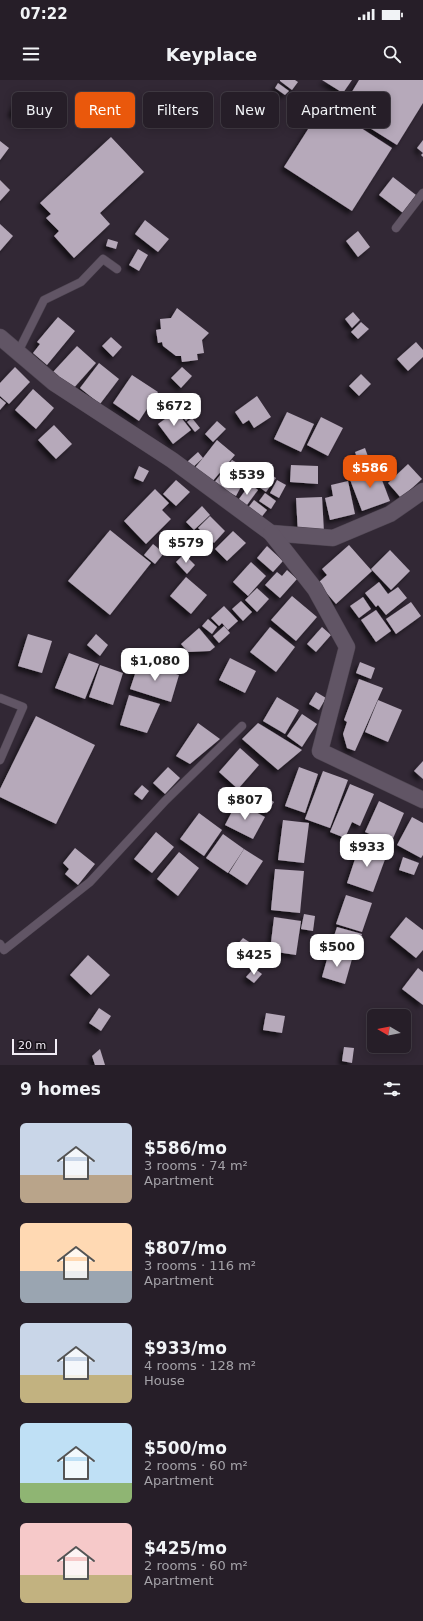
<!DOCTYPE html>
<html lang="en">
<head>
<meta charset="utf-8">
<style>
  body { margin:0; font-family:"DejaVu Sans",sans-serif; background:#322b34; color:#f1f3f6; height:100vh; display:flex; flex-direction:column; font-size:15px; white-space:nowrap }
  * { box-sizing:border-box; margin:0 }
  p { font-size:13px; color:#a4a2a8 }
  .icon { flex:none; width:22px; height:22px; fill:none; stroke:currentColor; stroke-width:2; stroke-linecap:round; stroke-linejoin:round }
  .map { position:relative; height:985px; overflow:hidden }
  .details { display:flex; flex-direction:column; background:#261e28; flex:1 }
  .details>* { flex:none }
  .hud { position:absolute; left:12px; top:12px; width:399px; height:36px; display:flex; gap:8px }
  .needle { width:26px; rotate:280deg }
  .tools { position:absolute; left:367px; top:929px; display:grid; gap:8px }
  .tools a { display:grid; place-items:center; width:44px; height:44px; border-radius:6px; background:#261e28; box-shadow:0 2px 10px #0003,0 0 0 1px #423c45; font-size:20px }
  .scale { position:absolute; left:12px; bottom:10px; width:45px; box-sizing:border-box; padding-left:4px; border:2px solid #f2ecf5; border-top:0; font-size:11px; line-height:14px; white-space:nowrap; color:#f2ecf5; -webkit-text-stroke:3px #171219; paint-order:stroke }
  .price { position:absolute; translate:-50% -34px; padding:0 9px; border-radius:8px; background:#fff; color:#222; font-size:13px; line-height:26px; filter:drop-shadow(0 1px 2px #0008) }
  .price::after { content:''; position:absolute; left:50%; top:24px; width:12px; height:9px; margin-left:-6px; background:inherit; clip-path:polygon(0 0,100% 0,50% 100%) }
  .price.selected { background:#ea580c; color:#fff }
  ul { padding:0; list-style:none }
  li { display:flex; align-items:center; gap:12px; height:100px; padding:0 20px }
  li span { display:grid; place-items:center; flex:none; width:112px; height:80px; border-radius:6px; color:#555 }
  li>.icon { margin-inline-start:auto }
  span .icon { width:48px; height:48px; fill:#fffc; stroke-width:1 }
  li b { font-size:17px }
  h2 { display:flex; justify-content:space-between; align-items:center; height:48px; padding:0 20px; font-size:17px }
  .tag { padding:0 14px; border-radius:6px; background:#261e28; box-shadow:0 2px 10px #0003,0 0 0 1px #423c45; font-size:14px; line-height:36px }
  .tag.selected { background:#ea580c; color:#fff }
  .status { display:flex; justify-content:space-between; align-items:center; height:28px; padding:0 20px; background:#261e28; direction:ltr }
  .status svg { height:11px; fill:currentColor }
  header { display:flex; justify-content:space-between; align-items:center; height:52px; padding:0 20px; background:#261e28; font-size:18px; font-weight:700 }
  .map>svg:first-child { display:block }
  .building { fill:#b6a9ba; filter:url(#shadow) }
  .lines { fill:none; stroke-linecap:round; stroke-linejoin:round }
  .lane-casing { stroke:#4e4551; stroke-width:9 }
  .street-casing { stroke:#4e4551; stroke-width:17 }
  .lane { stroke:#615565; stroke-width:8 }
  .street { stroke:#615565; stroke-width:16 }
</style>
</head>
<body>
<div class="status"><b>07:22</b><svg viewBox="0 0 49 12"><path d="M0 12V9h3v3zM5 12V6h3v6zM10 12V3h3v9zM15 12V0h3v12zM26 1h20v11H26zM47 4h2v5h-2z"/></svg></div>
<header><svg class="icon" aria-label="menu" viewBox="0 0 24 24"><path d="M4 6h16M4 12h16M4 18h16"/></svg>Keyplace<svg class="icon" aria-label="search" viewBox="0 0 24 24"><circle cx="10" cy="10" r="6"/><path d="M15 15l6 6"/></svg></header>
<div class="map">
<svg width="423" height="985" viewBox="0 0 423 985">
  <defs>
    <filter id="shadow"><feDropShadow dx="-3.5" dy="3.5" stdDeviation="2" flood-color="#0009"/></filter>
  </defs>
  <rect width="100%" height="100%" fill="#322835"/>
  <g class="building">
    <path d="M280 0H295L298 2 292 10 280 1Z"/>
    <path d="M322 0H352L343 13Z"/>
    <path d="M359 0H423V23L397 65 341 30Z"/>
    <path d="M278 3 289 11 285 15 275 8Z"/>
    <path d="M17 21 38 33 32 44 11 33Z"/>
    <path d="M324 24 392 68 352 131 284 87Z"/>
    <path d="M111 57 144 92 100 133 110 144 74 178 54 156 59 151 46 138 51 134 40 123Z"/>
    <path d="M423 60V77L421 75 423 73 417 68Z"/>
    <path d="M0 61 9 68 0 80Z"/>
    <path d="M393 97 416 115 403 133 379 115Z"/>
    <path d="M0 100 10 110 0 121Z"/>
    <path d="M145 140 169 159 158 172 135 154Z"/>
    <path d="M0 144 13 156 0 171Z"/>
    <path d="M358 151 370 167 358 177 346 161Z"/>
    <path d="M108 159 118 162 116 169 106 166Z"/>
    <path d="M138 169 148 175 139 191 129 185Z"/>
    <path d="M177 228 209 253 202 260 204 273 197 274 198 280 182 282 181 276H176L163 266 162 262 158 263 156 250 161 249 160 239 171 238Z"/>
    <path d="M353 232 360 240 352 248 345 239Z"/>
    <path d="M58 237 75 251 47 285 33 273 40 264 37 262Z"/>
    <path d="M361 242 369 249 358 259 351 252Z"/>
    <path d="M111 257 122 267 113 277 102 266Z"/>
    <path d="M416 262 423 270V277L408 291 397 279Z"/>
    <path d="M77 266 96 283 72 310 53 292Z"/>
    <path d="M99 283 119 299 100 324 80 308Z"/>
    <path d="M15 287 30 302 9 324 0 316V303Z"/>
    <path d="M182 287 192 296 181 308 171 298Z"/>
    <path d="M361 294 371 304 359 316 349 306Z"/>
    <path d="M132 295 158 312 139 341 113 323Z"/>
    <path d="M33 309 54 328 36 349 15 330Z"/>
    <path d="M257 316 271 337 254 348 249 340 243 344 235 332Z"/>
    <path d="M0 318 6 323 0 330Z"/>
    <path d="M183 325 191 336 186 341 177 330Z"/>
    <path d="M176 331 191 350 173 364 158 344Z"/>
    <path d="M287 332 314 344 301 372 274 359Z"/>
    <path d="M321 337 343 348 328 376 307 365Z"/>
    <path d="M192 338 200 348 195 352 187 342Z"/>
    <path d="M217 341 226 349 213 362 205 354Z"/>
    <path d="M54 345 72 364 56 379 38 360Z"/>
    <path d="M217 360 235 375 211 403 194 389 203 378 192 388 187 382 198 372 203 378Z"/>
    <path d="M365 368 371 385 361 389 355 372Z"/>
    <path d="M390 375 394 387 380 392 376 380Z"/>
    <path d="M232 380 250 390 236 416 213 404Z"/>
    <path d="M408 384 422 399 401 418 388 403Z"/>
    <path d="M291 385 318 386V404L290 402Z"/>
    <path d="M139 386 149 391 143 402 134 398Z"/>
    <path d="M377 387 390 421 362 431 349 397Z"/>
    <path d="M264 390 276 398 266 412 255 404Z"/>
    <path d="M176 400 190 412 176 426 163 414Z"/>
    <path d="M277 400 286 405 279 418 270 413Z"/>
    <path d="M348 401 355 434 330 440 325 418 333 416 331 405Z"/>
    <path d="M250 404 258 410 244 429 236 423Z"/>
    <path d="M155 409 169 423 162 430 171 439 146 464 124 441Z"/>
    <path d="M265 413 276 421 271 429 259 421Z"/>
    <path d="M322 417 324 452 298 454 296 418Z"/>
    <path d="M254 420 267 430 260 439 247 429Z"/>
    <path d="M202 426 210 435 194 450 186 442Z"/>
    <path d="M210 436 225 451 214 463 198 448Z"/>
    <path d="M110 450 151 483 110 535 68 501Z"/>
    <path d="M233 451 246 463 227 481 215 469Z"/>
    <path d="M153 464 164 473 155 484 144 475Z"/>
    <path d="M349 465 372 491 336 524 318 503 327 495 322 489Z"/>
    <path d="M267 466 283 481 273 492 257 478Z"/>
    <path d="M390 470 410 491 391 510 371 489Z"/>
    <path d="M184 474 195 485 187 494 176 482Z"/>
    <path d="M251 482 266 496 248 516 233 502Z"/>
    <path d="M287 490 297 499 280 518 265 505 277 492 282 496Z"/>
    <path d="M186 497 207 515 191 534 170 516Z"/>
    <path d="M379 502 388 514 398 507 407 518 386 535 378 525 376 527 365 513Z"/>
    <path d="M257 508 269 519 257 532 245 520Z"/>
    <path d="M292 516 317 537 296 561 271 540Z"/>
    <path d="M363 517 371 529 359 538 350 526Z"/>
    <path d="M241 521 252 532 243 541 232 529Z"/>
    <path d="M411 522 421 536 396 554 386 539Z"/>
    <path d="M224 526 238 541 228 550 222 543 219 546 211 538Z"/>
    <path d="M376 530 391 551 376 562 361 540Z"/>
    <path d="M208 539 217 547 212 554 202 546Z"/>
    <path d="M224 546 230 553 219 563 213 556Z"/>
    <path d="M270 547 295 567 276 592 250 572Z"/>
    <path d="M322 547 331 555 316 572 307 564Z"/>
    <path d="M199 548 215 567 210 571 188 572 181 564Z"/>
    <path d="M28 554 52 561 42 593 18 586Z"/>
    <path d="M96 554 108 565 100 576 87 565Z"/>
    <path d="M69 573 99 584 85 619 55 608Z"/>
    <path d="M157 577 169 579 168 588 156 586Z"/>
    <path d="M230 578 256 591 245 613 219 600Z"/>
    <path d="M139 582 179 595 171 622 130 609Z"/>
    <path d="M360 582 375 588 371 599 356 593Z"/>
    <path d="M100 585 123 593 113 625 89 617Z"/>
    <path d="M359 599 383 608 355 671 347 668 343 654 347 642 344 640Z"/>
    <path d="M316 612 326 618 319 630 309 624Z"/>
    <path d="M129 615 160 624 147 653 120 645Z"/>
    <path d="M277 617 299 630 285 654 263 641Z"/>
    <path d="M378 620 402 630 388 662 365 652Z"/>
    <path d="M302 634 317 644 302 667 287 656Z"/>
    <path d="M36 636 95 665 56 744 0 717V709Z"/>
    <path d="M198 643 220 659 190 684 176 676Z"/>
    <path d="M258 643 302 670 278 690 242 659Z"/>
    <path d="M240 668 259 685 238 709 219 692Z"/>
    <path d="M423 681V699L414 691Z"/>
    <path d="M168 687 180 698 165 714 153 703Z"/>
    <path d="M299 687 318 694 305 733 285 726Z"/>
    <path d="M323 691 348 700 330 748 305 739Z"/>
    <path d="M350 704 374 714 360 746 352 742 345 758 330 752Z"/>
    <path d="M142 705 149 711 142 720 134 714Z"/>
    <path d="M256 710 274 722 267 733 249 721Z"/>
    <path d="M379 721 404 733 391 763 365 752Z"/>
    <path d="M237 722 265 737 253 759 225 745Z"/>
    <path d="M199 733 222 750 204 776 180 759Z"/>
    <path d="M412 737 423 743V775L421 778 397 765Z"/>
    <path d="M283 740 309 743 304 783 278 780Z"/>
    <path d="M156 752 174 767 152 793 134 779Z"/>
    <path d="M223 754 244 769 228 793 206 778Z"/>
    <path d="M360 764 387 774 373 812 347 803Z"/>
    <path d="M75 768 95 784 78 805 65 794 69 789 63 783Z"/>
    <path d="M244 769 263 781 247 805 229 793Z"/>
    <path d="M179 772 199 788 178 816 157 799Z"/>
    <path d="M403 777 419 783 414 795 399 790Z"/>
    <path d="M275 789 304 791 300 833 271 830Z"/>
    <path d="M346 815 372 823 362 852 336 844Z"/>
    <path d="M304 834 315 836 313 851 301 849Z"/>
    <path d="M274 837 301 841 296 875 270 871Z"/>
    <path d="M406 837 423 850V870L416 878 390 857Z"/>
    <path d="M337 847 362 854 355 876 330 868Z"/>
    <path d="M243 858 254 865 249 872 238 864Z"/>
    <path d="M329 872 352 879 345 904 322 897Z"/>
    <path d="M88 875 110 895 91 915 70 895Z"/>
    <path d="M254 888 262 894 254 903 246 897Z"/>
    <path d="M418 888 423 892V925L402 909Z"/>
    <path d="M99 928 111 936 101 951 89 943Z"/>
    <path d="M266 933 285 936 282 953 263 950Z"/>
    <path d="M344 967 354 968 352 983 342 981Z"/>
    <path d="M100 969 105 985H95L92 976Z"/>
  </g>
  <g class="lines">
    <g class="lane-casing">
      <g id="lane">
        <path d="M396 148 423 113"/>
        <path d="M18 272 44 220 81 202 103 179 117 189"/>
        <path d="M0 618 23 627 0 680"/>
        <path d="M0 864 4 870 90 802 165 721 242 646"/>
      </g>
    </g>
    <g class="street-casing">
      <g id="street">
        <path d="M0 257 54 303 172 380 271 453 333 458 390 434 423 411"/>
        <path d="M271 453 315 509 347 567 320 671 423 720"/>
      </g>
    </g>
    <use href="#lane" class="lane"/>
    <use href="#street" class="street"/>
  </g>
</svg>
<div class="tools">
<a><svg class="needle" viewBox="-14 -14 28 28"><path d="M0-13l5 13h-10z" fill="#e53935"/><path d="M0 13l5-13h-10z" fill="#a4a2a8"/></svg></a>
</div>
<div class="scale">20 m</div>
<b class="price" style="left:174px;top:347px">$672</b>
<b class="price selected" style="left:370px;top:409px">$586</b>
<b class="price" style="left:247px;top:416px">$539</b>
<b class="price" style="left:186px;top:484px">$579</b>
<b class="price" style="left:155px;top:602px">$1,080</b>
<b class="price" style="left:245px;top:741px">$807</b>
<b class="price" style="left:367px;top:788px">$933</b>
<b class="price" style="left:337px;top:888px">$500</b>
<b class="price" style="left:254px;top:896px">$425</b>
<div class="hud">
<a class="tag">Buy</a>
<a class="tag selected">Rent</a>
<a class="tag">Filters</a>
<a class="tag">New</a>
<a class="tag">Apartment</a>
</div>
</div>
<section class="details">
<h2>9 homes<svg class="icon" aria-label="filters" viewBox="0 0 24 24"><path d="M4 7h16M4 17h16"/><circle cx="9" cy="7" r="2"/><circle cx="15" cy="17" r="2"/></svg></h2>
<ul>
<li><span style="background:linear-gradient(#c9d6e8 65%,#b9a48a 0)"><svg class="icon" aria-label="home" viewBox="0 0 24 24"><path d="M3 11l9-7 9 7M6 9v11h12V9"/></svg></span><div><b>$586/mo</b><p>3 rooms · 74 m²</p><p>Apartment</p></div></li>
<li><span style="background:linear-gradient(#ffd9b3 60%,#9aa5b1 0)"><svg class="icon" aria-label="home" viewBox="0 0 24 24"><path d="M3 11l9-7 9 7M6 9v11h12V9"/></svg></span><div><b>$807/mo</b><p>3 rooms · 116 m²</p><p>Apartment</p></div></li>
<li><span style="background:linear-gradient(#c9d6e8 65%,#c2b280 0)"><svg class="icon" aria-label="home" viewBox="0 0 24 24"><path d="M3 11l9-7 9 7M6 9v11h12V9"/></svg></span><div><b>$933/mo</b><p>4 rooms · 128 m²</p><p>House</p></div></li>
<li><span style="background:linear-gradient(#bfe0f5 75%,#8fb573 0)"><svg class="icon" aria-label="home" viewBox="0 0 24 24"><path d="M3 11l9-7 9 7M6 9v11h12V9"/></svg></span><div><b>$500/mo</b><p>2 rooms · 60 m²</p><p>Apartment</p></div></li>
<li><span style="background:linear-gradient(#f6c9c9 65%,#c2b280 0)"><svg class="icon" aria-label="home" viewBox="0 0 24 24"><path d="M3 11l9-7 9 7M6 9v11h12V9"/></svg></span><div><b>$425/mo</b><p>2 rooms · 60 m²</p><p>Apartment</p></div></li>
</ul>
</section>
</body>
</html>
